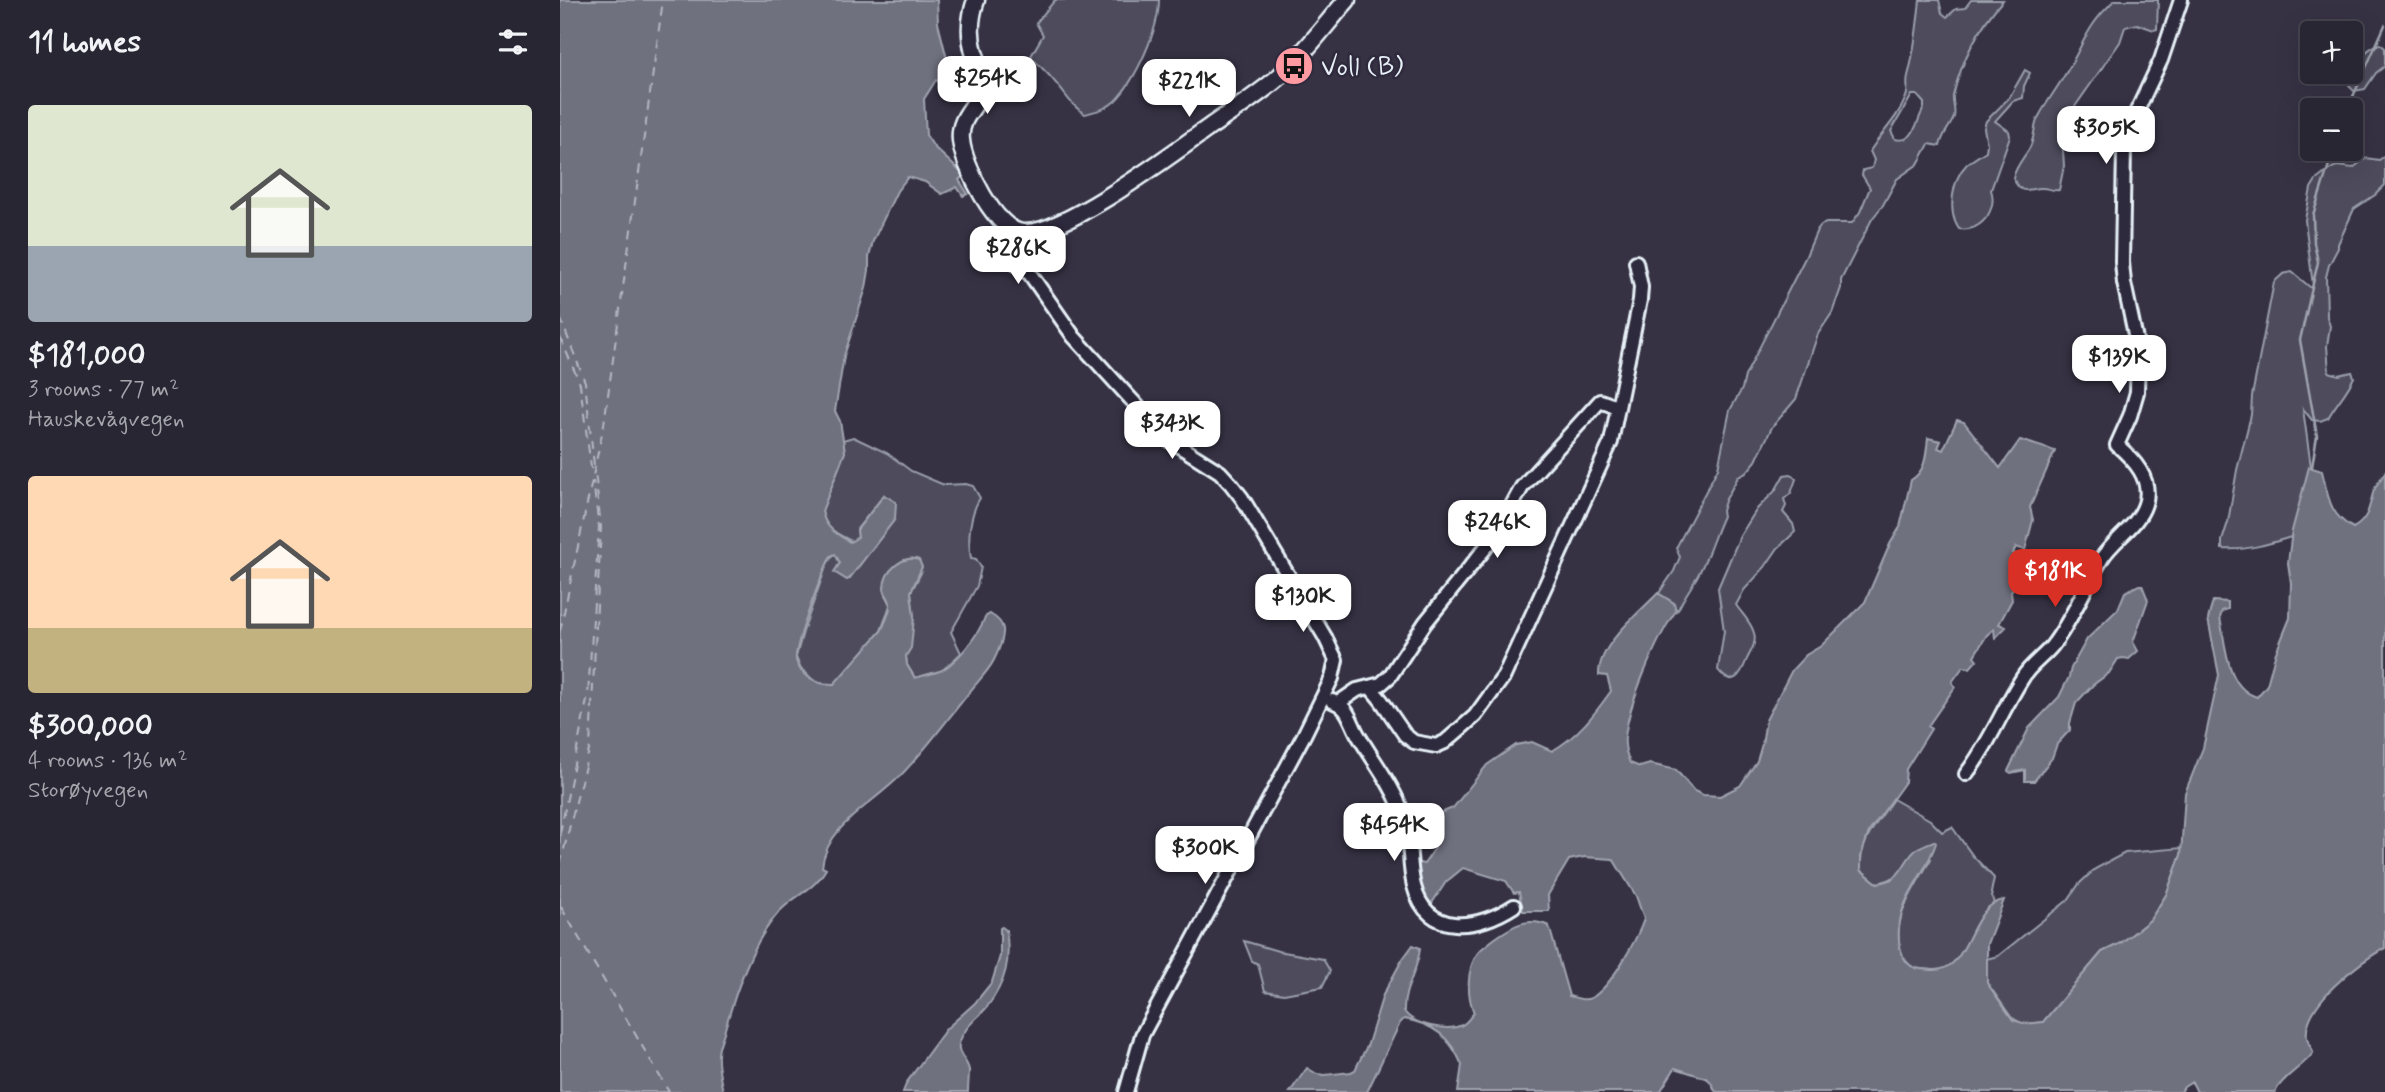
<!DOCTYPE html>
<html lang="en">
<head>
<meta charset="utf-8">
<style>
  body { margin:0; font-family:Mynerve,sans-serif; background:#34323f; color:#f1f3f6; height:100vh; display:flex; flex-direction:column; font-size:26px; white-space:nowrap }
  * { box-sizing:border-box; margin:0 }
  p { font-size:23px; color:#a5a5ac }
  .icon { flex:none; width:38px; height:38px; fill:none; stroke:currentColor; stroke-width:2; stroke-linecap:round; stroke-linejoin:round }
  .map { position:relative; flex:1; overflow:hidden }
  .side { display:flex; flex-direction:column; background:#282633; width:560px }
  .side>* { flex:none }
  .buttons { position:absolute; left:1740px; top:21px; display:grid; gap:14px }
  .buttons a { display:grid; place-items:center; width:63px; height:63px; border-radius:7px; background:#282633; box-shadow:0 7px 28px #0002,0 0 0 2px #44434e; font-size:35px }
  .price { position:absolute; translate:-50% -60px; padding:0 16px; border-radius:14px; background:#fff; color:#222; font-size:23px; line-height:46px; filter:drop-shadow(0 2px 4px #0008) }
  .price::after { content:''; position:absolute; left:50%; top:42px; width:21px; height:16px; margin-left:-10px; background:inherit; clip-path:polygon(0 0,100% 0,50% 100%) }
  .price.on { background:#d93025; color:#fff }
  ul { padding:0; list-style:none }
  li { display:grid; align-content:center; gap:14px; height:371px; padding:0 28px }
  li span { display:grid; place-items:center; height:217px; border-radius:7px; color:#555 }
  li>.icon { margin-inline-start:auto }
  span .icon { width:126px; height:126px; fill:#fffc; stroke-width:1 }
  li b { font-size:30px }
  h2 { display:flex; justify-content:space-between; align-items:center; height:84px; padding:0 28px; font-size:30px }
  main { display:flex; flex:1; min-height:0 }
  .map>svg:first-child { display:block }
  .green { fill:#4d4b5c; stroke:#9a9eaa; stroke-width:2; fill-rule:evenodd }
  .water { fill:#70717f; stroke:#a0a4af; stroke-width:2 }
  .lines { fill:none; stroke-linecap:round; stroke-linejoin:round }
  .stream { stroke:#a0a4af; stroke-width:2.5 }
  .ferry { stroke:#b2b7c2; stroke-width:2; stroke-dasharray:9 7; stroke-linecap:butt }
  .minor-casing { stroke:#e8f1f8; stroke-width:18 }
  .major-casing { stroke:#e8f1f8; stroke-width:21 }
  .minor { stroke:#2f2a3d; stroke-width:12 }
  .major { stroke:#2f2a3d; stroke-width:16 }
  .labels { text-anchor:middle; stroke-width:5; stroke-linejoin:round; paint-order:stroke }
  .poi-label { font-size:26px; fill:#e8f1f8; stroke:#2f2a3d; text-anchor:start }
</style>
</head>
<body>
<main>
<section class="side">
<h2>11 homes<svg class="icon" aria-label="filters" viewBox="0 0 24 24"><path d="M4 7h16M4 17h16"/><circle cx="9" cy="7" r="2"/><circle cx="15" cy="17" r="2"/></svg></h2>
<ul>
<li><span style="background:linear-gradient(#dfe7d0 65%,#9aa5b1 0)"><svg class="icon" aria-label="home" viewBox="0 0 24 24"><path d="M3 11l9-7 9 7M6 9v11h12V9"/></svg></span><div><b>$181,000</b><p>3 rooms · 77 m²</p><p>Hauskevågvegen</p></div></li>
<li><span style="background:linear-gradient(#ffd9b3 70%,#c2b280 0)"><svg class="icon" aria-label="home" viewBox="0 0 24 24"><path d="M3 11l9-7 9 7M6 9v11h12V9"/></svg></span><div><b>$300,000</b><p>4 rooms · 136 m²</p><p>Storøyvegen</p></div></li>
</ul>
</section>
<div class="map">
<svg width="1825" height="1092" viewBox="0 0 1825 1092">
  <rect width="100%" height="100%" fill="#363244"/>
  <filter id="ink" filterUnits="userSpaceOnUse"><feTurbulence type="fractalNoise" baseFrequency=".0143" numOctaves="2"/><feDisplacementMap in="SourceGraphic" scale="14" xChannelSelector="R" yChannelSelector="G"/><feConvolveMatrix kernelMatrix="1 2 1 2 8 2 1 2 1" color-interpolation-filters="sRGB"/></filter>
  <g filter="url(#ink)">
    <g class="green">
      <path d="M495 0H599C599 29 576 80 555 101 547 109 536 111 525 114 510 105 505 93 494 81 487 72 478 65 471 56L483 35 476 23Z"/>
      <path d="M1360 0H1379L1382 13 1387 17 1396 9 1405 8 1411 0H1443C1418 28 1402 59 1393 96 1392 103 1396 110 1394 117 1390 128 1383 132 1380 146L1369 144 1358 164 1337 179 1323 205 1312 219 1281 280V288L1272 313 1258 334 1236 399 1212 427 1196 461 1186 473 1178 477 1165 501 1162 511 1163 516C1155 533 1150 551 1142 567 1135 583 1125 594 1118 610L1097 596 1114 571 1120 557 1116 548 1158 468 1170 410 1182 389 1185 376 1246 256 1257 230 1261 225 1266 223H1292L1300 212 1310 188 1302 175 1303 170 1312 168 1314 160 1310 151C1322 132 1338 118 1346 97 1349 90 1346 83 1348 76 1355 50 1357 26 1360 0ZM1352 95H1357L1364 103V108C1356 121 1355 144 1335 139L1331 131Z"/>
      <path d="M1555 0H1598L1597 29 1594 30 1577 24 1565 27 1560 42 1514 108 1502 133 1504 166 1499 190C1493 191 1488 188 1482 188 1467 188 1462 197 1453 178 1456 166 1463 159 1469 149 1475 139 1473 128 1478 118 1489 97 1505 78 1515 57 1528 32 1533 20 1555 0Z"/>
      <path d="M1820 44 1825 48V66L1816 73 1805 89 1794 91 1789 86C1793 70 1803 48 1820 44Z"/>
      <path d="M1465 70 1470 73 1464 86 1463 98 1453 101 1435 121 1449 131 1450 136 1431 190C1438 209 1421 233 1399 229 1387 212 1392 179 1407 164 1412 160 1420 155 1426 151L1427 144 1424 128 1426 121 1449 98Z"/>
      <path d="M1825 156V185L1815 195 1794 209 1778 244V248L1769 265 1766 277 1767 317 1770 326 1767 346 1769 372 1779 375 1792 372 1794 377C1787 393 1776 403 1768 418L1760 421 1752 420 1743 409 1751 467 1731 537C1709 544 1686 551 1662 549V541L1668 522 1677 470 1691 415 1692 396 1714 282 1723 274 1732 272 1751 288 1753 286 1745 220 1751 188 1756 180 1772 168 1777 166 1793 168 1806 158 1819 160Z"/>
      <path d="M293 437 327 453 351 471 384 485 406 484 413 486 420 498C410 514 407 539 411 558L416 559 421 567 417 586 391 632 401 653 383 670 355 678 347 665 346 656 354 617 351 592 361 573 325 592 330 605 321 631 284 675 274 684 256 683 240 667 236 657 243 632 267 564 275 553 280 563 275 571 289 579 335 519 324 495 297 529 298 537 293 542 270 530 263 520 262 511 285 452 283 440Z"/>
      <path d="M1231 474 1236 479 1231 493 1224 499 1226 506 1223 512 1233 524 1235 532 1218 548 1205 567 1184 590 1176 605C1182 614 1191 622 1194 633 1197 642 1191 651 1187 659 1181 675 1173 689 1158 670L1164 631 1158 588 1180 536 1197 509 1215 491 1224 475Z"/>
      <path d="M1333 799 1370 820 1382 832 1392 827 1413 856 1434 878 1431 893 1434 904C1411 919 1410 948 1392 964 1382 972 1373 970 1361 969 1351 968 1345 963 1342 953 1329 920 1356 886 1371 859L1358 849C1345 865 1340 880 1317 883L1301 870C1298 842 1319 821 1333 799Z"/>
      <path d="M1622 848 1621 855 1606 895 1590 920 1561 943 1542 952 1483 1022 1463 1024 1451 1017 1427 983 1426 959 1438 956 1508 900 1519 884 1535 869 1565 853Z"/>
      <path d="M684 941 718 951 763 959 770 971 762 987 724 994 705 991 698 964 692 961Z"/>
    </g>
    <g class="water">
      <path d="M0 0H377L378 23 389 67 381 83 376 80 364 99 366 135 374 147 404 175 399 180 408 194 403 196 397 187 382 194 365 182 348 177 337 191 313 241 309 257V270L306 288 284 356 275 411 280 421 285 452 262 511C265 528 276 533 290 542L298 537 297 530 324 495 336 502 335 519 289 579 287 580 274 572 280 563 275 554 271 556C263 571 234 645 236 660 239 675 261 687 274 684L321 631C324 624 331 612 330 604 330 598 324 594 324 588 324 571 343 554 359 560L362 567 351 592 354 617 351 648 346 656 347 665 355 678C363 675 375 674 382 670 398 661 419 634 425 617L430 614C437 618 442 622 443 629 444 638 438 652 434 660 428 672 416 683 408 694 386 721 365 751 340 776 314 803 266 826 262 867L266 869C254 891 235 894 219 912 192 942 176 991 165 1029 163 1037 158 1046 158 1055 157 1067 161 1080 163 1092H0Z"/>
      <path d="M1397 420 1404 422 1440 468 1460 440 1495 451 1470 507 1473 520 1465 550 1456 547 1453 553 1467 558V564L1451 592 1452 600 1439 624 1446 627 1435 638 1434 629 1427 635 1414 656 1417 660 1410 668 1403 667 1392 682 1395 687 1368 726 1371 729 1346 769 1345 782 1309 832 1301 856V870L1317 883C1345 880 1341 861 1358 848 1363 845 1369 843 1374 841L1376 843C1368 869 1347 890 1341 916 1337 931 1337 956 1351 966 1357 970 1365 969 1372 970 1412 973 1407 905 1444 900L1427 944V983L1453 1020 1466 1024 1483 1022 1542 952 1561 943 1590 920 1606 895 1621 855 1625 793 1643 748 1659 675 1648 619 1653 601 1668 602V609L1662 611 1660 618C1666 645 1666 688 1697 697L1707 685 1715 655 1730 618 1731 583 1728 563 1732 531 1749 467 1762 471C1768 496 1769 515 1793 528 1808 520 1809 508 1813 493 1815 486 1821 479 1825 472V948C1800 961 1742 1005 1747 1038 1748 1043 1752 1048 1753 1053 1743 1067 1723 1076 1715 1092H1637L1632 1082 1624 1087 1621 1092H1156L1150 1081 1146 1078 1115 1068 1100 1092H898L902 1065C890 1037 874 1024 844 1019L840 1023 807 1092H730L747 1068 757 1074 765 1075 791 1072 795 1070 808 1044 823 995 842 960 853 945 860 948C859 969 843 988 844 1011 852 1025 888 1032 902 1025 907 1023 910 1017 914 1013 907 995 906 971 917 954 921 948 928 944 934 939 952 926 967 916 989 926L1009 996C1017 998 1024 1001 1031 998 1050 989 1077 939 1084 919L1076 896 1053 859 1024 857 1009 860 988 895 989 911H963L959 892 954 893 946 881 903 868 886 882 872 903C859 897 858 879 857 865L859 863 864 864 875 848 863 820 893 808 927 765 956 745 972 742 992 751C1018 736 1034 715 1051 691L1047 676 1039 675C1038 645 1078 614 1098 593L1114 603 1116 611C1096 639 1069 703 1065 737 1064 745 1067 756 1070 763L1080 767 1090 764 1116 770 1134 791 1143 795 1160 796 1180 786 1197 761 1202 744 1206 720 1232 670 1246 655 1261 646 1305 602 1330 544 1340 527 1351 480C1366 471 1366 455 1368 438L1381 441 1378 448 1383 450Z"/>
      <path d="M1579 585H1582L1588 600 1573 642 1578 651 1569 659 1563 658 1558 659 1549 673 1533 685 1516 703 1510 723V730L1497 744 1492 758 1474 781H1465V770L1451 773 1448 771 1469 728 1499 697 1509 677 1511 668 1527 639 1558 609 1565 592Z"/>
      <path d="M442 927 446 930C451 960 446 982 427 1007 418 1018 405 1026 400 1041 395 1053 407 1059 409 1070 409 1077 408 1085 408 1092H343L347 1082 386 1029 415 1003 432 982 440 956V928Z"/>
    </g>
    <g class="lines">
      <g class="stream">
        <path d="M1787 110 1825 25"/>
        <path d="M1752 467 1757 436 1740 340 1758 262 1754 243 1753 215 1774 149"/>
      </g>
      <g class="ferry">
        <path d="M0 317 25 382 34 465"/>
        <path d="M0 337 20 384 32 475"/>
        <path d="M0 631 44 424 103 0"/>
        <path d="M0 833 28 695 39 527 33 481"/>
        <path d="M0 865 30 746 41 527 35 471"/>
        <path d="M0 898V909"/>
        <path d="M1 907 109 1092"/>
      </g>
      <g class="minor-casing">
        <g id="minor">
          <path d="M455 232 451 247 455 263 470 274 514 337 603 434 611 441 660 472 671 484 682 498 765 637 776 660 772 678 744 735 582 1035 566 1092"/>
          <path d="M811 688 821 700 845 735 854 742 876 746 885 742 915 716 944 676 1051 442 1080 300 1081 287 1076 262"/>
          <path d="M772 701C788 706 790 720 797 733 813 761 834 786 844 817 852 839 848 863 854 886 867 938 919 929 954 906"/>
          <path d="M778 703 797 690 821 684 830 676 865 623 935 536 962 487 1040 401 1057 407"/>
          <path d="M1406 774C1429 745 1443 708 1463 677 1470 665 1483 657 1492 646 1513 619 1525 586 1542 558 1554 539 1578 526 1585 504 1593 479 1573 459 1557 445L1570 416 1577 392 1578 349 1564 283 1562 262 1564 149 1576 113 1601 60 1621 0"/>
        </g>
      </g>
      <g class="major-casing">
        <path id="major" d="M416 0C410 17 409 35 414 52 417 62 424 72 423 83 422 105 398 114 401 140 403 165 436 232 463 233 503 236 616 151 651 126 674 110 699 95 720 76 745 53 765 25 787 0"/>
      </g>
      <use href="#minor" class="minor"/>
      <use href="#major" class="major"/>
    </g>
  </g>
  <defs>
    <g id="bus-disc" transform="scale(2.0125)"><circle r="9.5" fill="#ff9aa2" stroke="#2f2a3d"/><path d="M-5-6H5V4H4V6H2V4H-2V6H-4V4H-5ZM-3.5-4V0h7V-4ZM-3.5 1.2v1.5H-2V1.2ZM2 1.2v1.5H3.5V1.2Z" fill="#111"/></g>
  </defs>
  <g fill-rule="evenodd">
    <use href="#bus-disc" x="734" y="66"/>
  </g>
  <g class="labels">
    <g class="poi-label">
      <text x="761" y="75">Voll (B)</text>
    </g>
  </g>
</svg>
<div class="buttons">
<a>+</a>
<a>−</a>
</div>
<b class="price" style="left:427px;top:116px">$254K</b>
<b class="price" style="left:629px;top:119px">$221K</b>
<b class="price" style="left:1546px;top:166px">$305K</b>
<b class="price" style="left:458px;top:286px">$286K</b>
<b class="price" style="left:1559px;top:395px">$139K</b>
<b class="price" style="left:612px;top:461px">$343K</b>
<b class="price" style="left:937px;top:560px">$246K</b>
<b class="price on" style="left:1495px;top:609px">$181K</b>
<b class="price" style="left:743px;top:634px">$130K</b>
<b class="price" style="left:834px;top:863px">$454K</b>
<b class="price" style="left:645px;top:886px">$300K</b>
</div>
</main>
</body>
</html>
